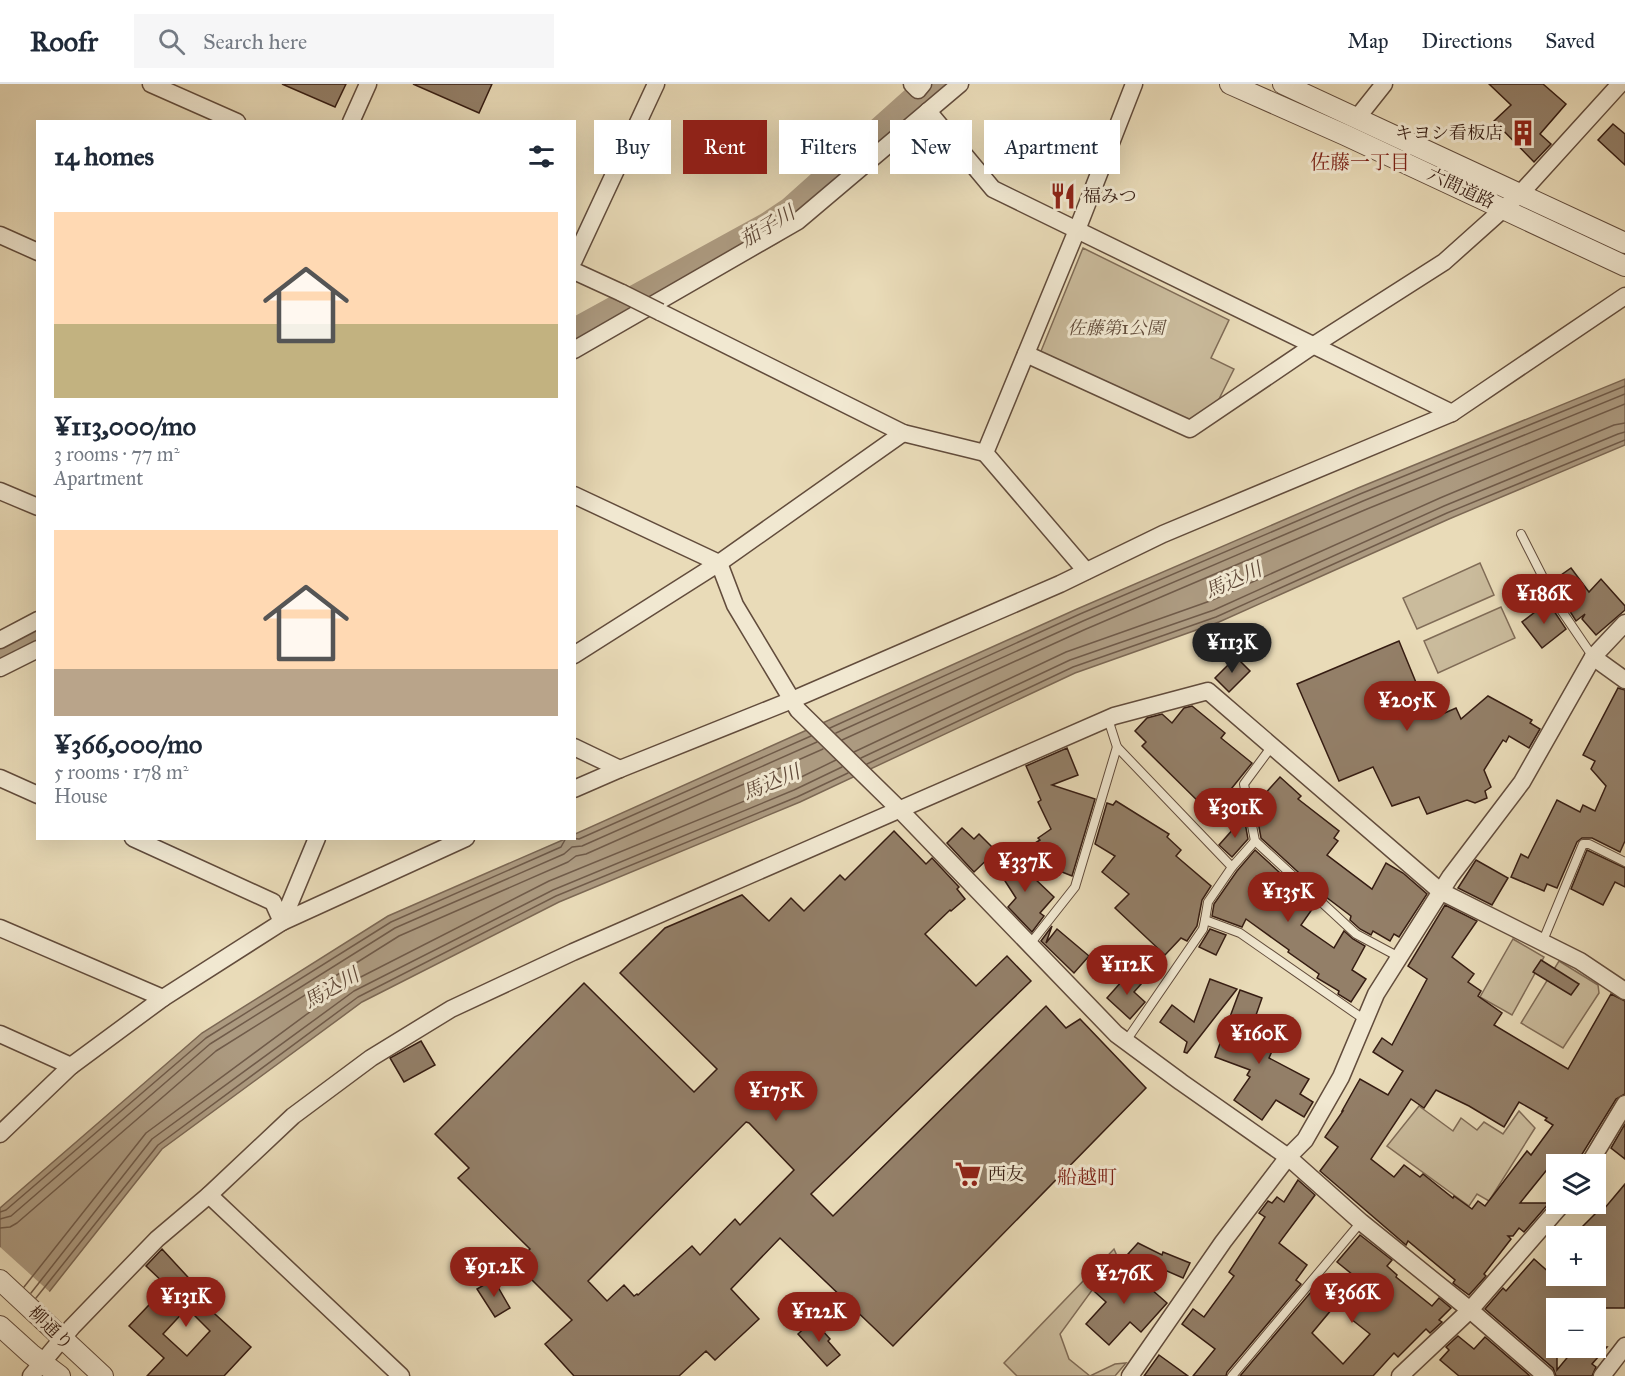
<!DOCTYPE html>
<html lang="en">
<head>
<meta charset="utf-8">
<style>
  body { margin:0; font-family:"IM FELL Great Primer","Noto Serif JP",serif; background:#f6f6f7; color:#1f2937; height:100vh; display:flex; flex-direction:column; font-size:22px; white-space:nowrap }
  * { box-sizing:border-box; margin:0 }
  p { font-size:20px; color:#747a83 }
  .icon { flex:none; width:33px; height:33px; fill:none; stroke:currentColor; stroke-width:2; stroke-linecap:round; stroke-linejoin:round }
  .map { position:relative; flex:1; overflow:hidden }
  .panel { position:absolute; left:36px; top:36px; width:540px; height:720px; display:flex; flex-direction:column; background:#fff; border-radius:0px; box-shadow:0 6px 24px #0002 }
  .panel>* { flex:none }
  .hud { position:absolute; left:594px; top:36px; width:570px; height:54px; display:flex; gap:12px }
  .fabs { position:absolute; left:1546px; top:1070px; display:grid; gap:12px }
  .fabs a { display:grid; place-items:center; width:60px; height:60px; border-radius:0px; background:#fff; box-shadow:0 6px 24px #0002; font-size:30px }
  .price { position:absolute; translate:-50% -51px; padding:0 14px; border-radius:21px; background:#8f2418; color:#fff; font-size:20px; line-height:39px; filter:drop-shadow(0 2px 3px #0008) }
  .price::after { content:''; position:absolute; left:50%; top:36px; width:18px; height:14px; margin-left:-9px; background:inherit; clip-path:polygon(0 0,100% 0,50% 100%) }
  .price.current { background:#222; color:#fff }
  ul { padding:0; list-style:none }
  li { display:grid; align-content:center; gap:12px; height:318px; padding:0 18px }
  li span { display:grid; place-items:center; height:186px; border-radius:0px; color:#555 }
  li>.icon { margin-inline-start:auto }
  span .icon { width:108px; height:108px; fill:#fffc; stroke-width:1 }
  li b { font-size:26px }
  h2 { display:flex; justify-content:space-between; align-items:center; height:72px; padding:0 18px; font-size:26px }
  .pill { padding:0 21px; border-radius:0px; background:#fff; box-shadow:0 6px 24px #0002; font-size:21px; line-height:54px }
  .pill.current { background:#8f2418; color:#fff }
  header { display:flex; align-items:center; gap:36px; box-sizing:border-box; height:84px; padding:0 30px; background:#fff; border-bottom:2px solid #e0e1e3 }
  header strong { font-size:28px }
  nav { display:flex; gap:33px; margin-inline-start:auto; font-size:21px }
  .search { width:420px; height:54px; background:#f6f6f7; display:flex; align-items:center; gap:15px; box-sizing:border-box; padding:0 21px; border-radius:0px; color:#747a83; font-size:22px }
  .map>svg:first-child { display:block }
  .green { fill:#cabb9c; stroke:#806c57; stroke-width:1.5 }
  .water { fill:#ac9a80; stroke:#7c6854; stroke-width:1.5 }
  .pier { fill:#e9dbb8 }
  .lines { fill:none; stroke-linecap:round; stroke-linejoin:round }
  .shore { stroke:#705b49; stroke-width:1.5 }
  .river { stroke:#ac9a80; stroke-width:34 }
  .building { fill:#937f68; stroke:#351c12; stroke-width:1.5; fill-rule:evenodd }
  .service-casing { stroke:#624c3c; stroke-width:10 }
  .minor-casing { stroke:#624c3c; stroke-width:19 }
  .tertiary-casing { stroke:#624c3c; stroke-width:22 }
  .service { stroke:#f1e8d1; stroke-width:8 }
  .minor { stroke:#f1e8d1; stroke-width:16 }
  .tertiary { stroke:#f1e8d1; stroke-width:20 }
  .minor-bridge-casing { stroke:#624c3c; stroke-width:19; stroke-linecap:butt }
  .minor-bridge { stroke:#f1e8d1; stroke-width:16 }
  .labels { text-anchor:middle; stroke-width:6; stroke-linejoin:round; paint-order:stroke }
  .poi-label { font-size:18px; fill:#351c12; stroke:#f1e8d1; text-anchor:start }
  .street-label { font-size:18px; fill:#351c12; stroke:#f1e8d1 }
  .park-label { font-size:18px; font-style:italic; fill:#624c3b; stroke:#f1e8d1 }
  .neighbourhood-label { font-size:20px; fill:#7a1f14; stroke:#f1e8d1 }
  .water-label { font-size:20px; font-style:italic; fill:#5f4838; stroke:#f1e8d1 }
</style>
</head>
<body>
<header>
<strong>Roofr</strong>
<div class="search"><svg class="icon" aria-label="search" viewBox="0 0 24 24"><circle cx="10" cy="10" r="6"/><path d="M15 15l6 6"/></svg>Search here</div>
<nav><a>Map</a><a>Directions</a><a>Saved</a></nav>
</header>
<div class="map">
<svg width="1625" height="1292" viewBox="0 0 1625 1292">
  <rect width="100%" height="100%" fill="#e9dbb8"/>
  <filter id="stains"><feTurbulence type="fractalNoise" baseFrequency=".00333" numOctaves="4"/><feColorMatrix values="0 0 0 0 .2 0 0 0 0 .09 0 0 0 0 .02 0 0 0 .5 -.17"/></filter>
  <radialGradient id="worn" r=".72"><stop offset=".6" stop-color="#630" stop-opacity="0"/><stop offset="1" stop-color="#630" stop-opacity=".3"/></radialGradient>
  <g class="green">
    <path d="M1083 164 1229 236 1211 274 1234 285 1215 323 1188 340 1039 272Z"/>
    <path d="M1480 479 1494 511 1417 545 1403 514Z"/>
    <path d="M1501 523 1515 554 1438 589 1424 557Z"/>
    <path d="M1513 855 1544 873 1512 931 1480 913Z"/>
    <path d="M1559 877 1598 901 1599 909 1563 964 1521 939Z"/>
    <path d="M1419 1022 1453 1047 1461 1034 1477 1046 1484 1038 1503 1050 1519 1027 1535 1044 1489 1117 1477 1110 1469 1122 1387 1062Z"/>
    <path d="M1114 1165 1117 1172 1060 1250 1069 1275 1090 1292 1115 1280 1126 1279 1115 1292H1017L1004 1279Z"/>
  </g>
  <path class="water" d="M1625 295V361L1449 435 1219 538 1075 589 800 718 559 818 362 918 162 1065 0 1270V1124L202 949 388 832 565 755 574 754 575 750 1077 525 1358 404Z"/>
  <path class="pier" d="M0 1163 52 1210 0 1273Z"/>
  <g class="lines">
    <g class="shore">
      <path d="M830 644 1080 530 1360 410 1625 302"/>
      <path d="M836 649 1083 537 1363 417 1625 310"/>
      <path d="M842 656 1086 545 1367 425 1625 320"/>
      <path d="M854 668 1066 568 1210 517 1440 414 1614 341 1625 339"/>
      <path d="M861 674 1070 576 1214 526 1444 422 1618 350 1625 348"/>
      <path d="M867 680 1073 583 1216 533 1447 429 1625 356"/>
      <path d="M572 754 579 755 811 652"/>
      <path d="M0 1128 6 1126 206 954 391 838 561 763 566 754"/>
      <path d="M0 1135 11 1132 210 960 395 844 564 770 572 763 582 762 817 658"/>
      <path d="M0 1144 10 1143 17 1139 216 967 399 852 568 778 576 772 586 770 823 665"/>
      <path d="M24 1203 146 1049 349 899 549 797 791 698 836 676"/>
      <path d="M31 1209 152 1055 354 907 553 806 794 706 842 683"/>
      <path d="M36 1214 158 1061 358 913 556 812 797 713 848 689"/>
    </g>
    <g class="river">
      <path d="M574 252 769 145 793 129 937 0"/>
      <path d="M0 569 38 548"/>
    </g>
  </g>
  <g class="building">
    <path d="M282 0H346L335 23Z"/>
    <path d="M413 0H492L479 29Z"/>
    <path d="M1489 0H1543L1566 20 1540 50 1551 60 1534 78 1494 37 1511 21Z"/>
    <path d="M1613 40 1625 50V81L1598 56Z"/>
    <path d="M1571 484 1589 508 1601 495 1625 522V526L1596 551 1582 535 1585 530 1576 537 1559 510 1562 507 1554 496Z"/>
    <path d="M1548 518 1566 545 1542 564 1522 538Z"/>
    <path d="M1399 557 1431 635 1456 624 1461 635 1488 612 1532 636 1530 639 1540 645 1529 664 1509 652 1506 658 1503 656 1484 686 1491 703 1485 707 1487 714 1475 719 1467 716 1427 730 1419 713 1392 722 1373 683 1339 697 1297 600Z"/>
    <path d="M1236 573 1250 587 1229 608 1215 594Z"/>
    <path d="M1618 604 1625 606V757L1620 768 1592 754H1582L1577 758 1557 804 1547 800 1544 807 1511 793 1521 770 1528 774 1557 716 1580 728 1583 721 1595 727 1606 702 1591 685 1595 677 1583 671Z"/>
    <path d="M1192 622 1225 649 1221 654 1252 679 1211 730 1142 662 1146 658 1135 647 1147 634 1162 630 1172 639 1184 624Z"/>
    <path d="M1067 664 1078 691 1052 701 1095 715 1072 792 1017 770 1040 756 1038 754 1051 745 1038 718 1041 716 1026 682Z"/>
    <path d="M1280 693 1301 712 1298 715 1339 747 1334 754 1338 757 1327 771 1372 805 1386 779 1403 789 1427 810 1399 853 1394 850 1390 857 1373 847 1371 851 1360 845 1350 836 1351 832 1322 810 1261 754 1255 721Z"/>
    <path d="M1116 717 1169 750 1167 753 1181 766 1176 772 1211 802 1202 816 1197 842 1187 857 1181 854 1165 871 1115 824 1129 810 1102 788 1115 772 1095 760 1107 719 1113 721Z"/>
    <path d="M1244 733 1248 755 1232 773 1219 761Z"/>
    <path d="M962 744 974 755 979 750 996 767 974 788 947 759Z"/>
    <path d="M894 747 926 780 932 774 959 803 957 805 965 815 951 827 950 826 925 850 976 902 1007 872 1031 897 811 1110 833 1132 1046 922 1066 944 1080 935 1146 1004 893 1262 780 1154 731 1205 759 1235 715 1276 706 1267 679 1292H574L545 1260 572 1236 515 1179 530 1165 458 1094 469 1084 435 1050 584 899 694 1008 717 985 620 889 665 844 742 811 769 837 791 814 804 827 840 791 845 796ZM746 1038 749 1039 794 1086 740 1141 735 1135 700 1171 692 1162 638 1211 637 1210 634 1212 624 1201 607 1217 588 1197Z"/>
    <path d="M1255 766 1315 821 1301 841 1334 864 1344 847 1353 855 1365 862 1352 886 1366 895 1351 918 1338 910 1339 907 1317 894 1319 890 1288 868 1289 866 1246 835 1242 843 1212 832 1214 820 1237 787Z"/>
    <path d="M1587 766 1625 784V803L1615 798 1603 821 1571 805Z"/>
    <path d="M1012 773 1054 813 1040 829 1044 832 1032 848 1008 823 1016 814 996 783Z"/>
    <path d="M1476 776 1508 794 1492 821 1458 804Z"/>
    <path d="M1445 821 1477 837 1452 873 1474 890 1468 898 1481 907 1478 912 1502 929 1494 941 1568 985 1611 910 1625 917V1010L1616 1015 1576 1080H1567L1558 1072 1520 1119H1549L1524 1148 1519 1144 1513 1152H1508L1511 1155 1484 1190 1486 1192 1469 1211 1453 1199 1455 1196 1408 1157 1406 1161 1320 1087 1338 1063 1325 1053 1343 1027H1342L1360 995 1388 1011 1403 987 1373 968 1382 954 1392 961 1427 895 1408 882ZM1436 1006 1469 1022 1504 1043 1519 1018 1547 1034 1545 1036 1553 1041 1531 1071 1527 1067 1485 1122 1478 1117 1472 1125 1454 1112 1453 1114 1423 1090 1420 1093 1404 1081 1394 1093 1371 1075 1411 1015 1424 1024Z"/>
    <path d="M1052 842 1046 859 1057 845 1089 872 1074 889 1041 857Z"/>
    <path d="M1210 845 1226 851 1216 871 1199 863Z"/>
    <path d="M1541 876 1579 900 1571 911 1533 888Z"/>
    <path d="M1130 888 1142 899 1134 908 1145 918 1130 935 1107 914Z"/>
    <path d="M1210 895 1237 905 1187 969 1184 968 1187 958 1160 938 1172 921 1194 938Z"/>
    <path d="M1240 906 1262 914 1248 954 1273 965 1269 974 1309 995 1300 1010 1313 1018 1304 1033 1276 1016 1262 1036 1234 1016 1250 993 1247 991 1250 986 1215 973Z"/>
    <path d="M421 957 435 981 404 998 390 974Z"/>
    <path d="M1625 1040V1075L1611 1064Z"/>
    <path d="M1298 1096 1315 1111 1279 1159 1307 1181 1296 1196 1301 1200 1227 1288 1226 1292H1193L1215 1265 1182 1240 1193 1225 1204 1233 1234 1192 1229 1188 1265 1133 1259 1129 1268 1117 1272 1119 1277 1113 1284 1118Z"/>
    <path d="M1625 1100V1224H1557V1286L1576 1263H1607L1592 1280 1596 1283 1592 1292H1556L1553 1284 1485 1225 1503 1204 1506 1207 1534 1175 1552 1191H1596V1152H1573L1602 1123 1604 1125Z"/>
    <path d="M1360 1151 1392 1176 1387 1182 1397 1191 1396 1193 1432 1222 1439 1214 1451 1224 1439 1236 1442 1238 1430 1249 1426 1245 1398 1273 1394 1269 1373 1292H1240L1311 1208 1332 1225 1312 1249 1343 1280 1370 1250 1351 1235 1374 1208 1337 1178Z"/>
    <path d="M1138 1159 1162 1171 1163 1168 1190 1179 1183 1194 1128 1170Z"/>
    <path d="M162 1165 209 1216 204 1220 251 1263 224 1292H147L164 1274 129 1242 167 1202 146 1182ZM187 1224 210 1247 187 1272 163 1250Z"/>
    <path d="M1121 1179 1167 1219 1141 1248 1130 1238 1109 1261 1086 1240 1106 1218 1095 1208Z"/>
    <path d="M489 1198H495L510 1224 495 1233 477 1205Z"/>
    <path d="M813 1236 830 1255 828 1257 840 1271 827 1282 798 1250Z"/>
    <path d="M1458 1252 1474 1265 1485 1253 1530 1292H1459L1440 1276 1449 1266 1446 1263Z"/>
    <path d="M1159 1271 1188 1292H1144Z"/>
  </g>
  <g class="lines">
    <g class="service-casing">
      <g id="service">
        <path d="M1521 450 1555 517 1593 573"/>
        <path d="M1108 635 1117 663 1232 783 1208 818 1205 836 1240 849 1365 936"/>
        <path d="M1272 662 1244 700 1255 757 1356 850 1399 873"/>
        <path d="M1232 783 1255 757"/>
        <path d="M1542 859 1583 760H1589L1625 778"/>
        <path d="M1030 860 1075 803 1117 663"/>
        <path d="M1126 957 1203 845 1205 836"/>
        <path d="M1232 1292 1361 1138"/>
      </g>
    </g>
    <g class="minor-casing">
      <g id="minor">
        <path d="M151 0 237 38"/>
        <path d="M912 0 918 6 923 0"/>
        <path d="M928 27 993 105 1452 329"/>
        <path d="M1357 34 1384 0"/>
        <path d="M351 38 368 0"/>
        <path d="M0 151 38 168"/>
        <path d="M574 176 656 0"/>
        <path d="M574 187 622 209"/>
        <path d="M660 228 903 349 985 369"/>
        <path d="M574 266 798 137 960 0"/>
        <path d="M1026 270 1190 345 1314 261 1444 178 1520 110 1620 0"/>
        <path d="M0 407 38 423"/>
        <path d="M574 411 719 479 735 521 798 626 899 725 1116 950 1181 998 1288 1073 1361 1138 1470 1226 1546 1292"/>
        <path d="M1086 487 985 369 1077 146 1134 0"/>
        <path d="M0 556 38 536"/>
        <path d="M574 571 719 479 903 349"/>
        <path d="M1593 573 1625 596"/>
        <path d="M0 584 38 565"/>
        <path d="M574 663 620 685"/>
        <path d="M0 694 38 711"/>
        <path d="M574 705 620 685 792 616 1060 500 1163 450 1452 329 1625 212"/>
        <path d="M133 754 273 818 282 838 317 754"/>
        <path d="M0 844 163 914"/>
        <path d="M0 950 71 982"/>
        <path d="M0 1050 71 982 163 914 282 838 466 754"/>
        <path d="M1589 1080 1625 1020"/>
        <path d="M209 1111 401 1292"/>
        <path d="M31 1292 72 1243 157 1155 209 1111 293 1032 371 974 451 925 573 868 1114 632 1208 607 1440 807 1580 877 1625 907"/>
        <path d="M1130 1292 1223 1158 1288 1073 1305 1056 1341 993 1376 910 1450 793 1522 698 1593 573 1625 539"/>
        <path d="M1400 1292 1470 1226 1563 1119"/>
        <path d="M1602 1292 1625 1262"/>
      </g>
    </g>
    <g class="tertiary-casing">
      <g id="tertiary">
        <path d="M1230 0 1345 51 1625 182"/>
        <path d="M1283 0 1625 159"/>
        <path d="M0 1196 103 1292"/>
        <path d="M0 1242 31 1270 60 1292"/>
      </g>
    </g>
    <use href="#service" class="service"/>
    <use href="#minor" class="minor"/>
    <use href="#tertiary" class="tertiary"/>
    <g class="minor-bridge-casing">
      <path id="minor-bridge" d="M622 209 660 228"/>
    </g>
    <use href="#minor-bridge" class="minor-bridge"/>
  </g>
  <defs>
    <g id="building-bare" transform="scale(2.07)"><path d="M-4-6H4V6H1V3H-1V6H-4ZM-2.5-4.3h1.7v1.8h-1.7ZM.8-4.3h1.7v1.8H.8ZM-2.5-1h1.7V.8h-1.7ZM.8-1h1.7V.8H.8Z" fill="#8f2418" stroke="#f1e8d1" stroke-width="2.5" paint-order="stroke"/></g>
    <g id="restaurant-bare" transform="scale(2.07)"><path d="M-5-6h1v4h1v-4h1v4h1v-4h1v5L-1.5 .5V6h-2V.5L-5-1ZM5-6V6H3V1.5H1.5Q1.5-4 5-6Z" fill="#8f2418" stroke="#f1e8d1" stroke-width="2.5" paint-order="stroke"/></g>
    <g id="supermarket-bare" transform="scale(2.07)"><path d="M-6-5.5h2.5l.6 2H6L4.5 2H-2.5L-4.4-4H-6ZM-1.5 3.2a1.3 1.3 0 1 0 .1 0ZM3 3.2a1.3 1.3 0 1 0 .1 0Z" fill="#8f2418" stroke="#f1e8d1" stroke-width="2.5" paint-order="stroke"/></g>
  </defs>
  <g fill-rule="evenodd">
    <use href="#building-bare" x="1523" y="49"/>
    <use href="#restaurant-bare" x="1063" y="112"/>
    <use href="#supermarket-bare" x="968" y="1090"/>
  </g>
  <g class="labels">
    <g class="poi-label">
      <text x="1503" y="55" text-anchor="end">キヨシ看板店</text>
      <text x="1083" y="118">福みつ</text>
      <text x="988" y="1096">西友</text>
    </g>
    <g class="street-label">
      <text transform="translate(1461 104) rotate(25)" y="6">六間道路</text>
      <text transform="translate(51 1244) rotate(44)" y="6">柳通り</text>
    </g>
    <g class="park-label">
      <text x="1116" y="250">佐藤第1公園</text>
    </g>
    <g class="neighbourhood-label">
      <text x="1360" y="85">佐藤一丁目</text>
      <text x="1087" y="1100">船越町</text>
    </g>
    <g class="water-label">
      <text transform="translate(767 142) rotate(-31)" y="7">茄子川</text>
      <text transform="translate(1233 496) rotate(-24)" y="7">馬込川</text>
      <text transform="translate(771 698) rotate(-23)" y="7">馬込川</text>
      <text transform="translate(331 904) rotate(-30)" y="7">馬込川</text>
    </g>
  </g>
  <rect width="100%" height="100%" filter="url(#stains)"/>
  <rect width="100%" height="100%" fill="url(#worn)"/>
</svg>
<div class="fabs">
<a><svg class="icon" aria-label="layers" viewBox="0 0 24 24"><path d="M12 4l9 5-9 5-9-5zM3 14l9 5 9-5"/></svg></a>
<a>+</a>
<a>−</a>
</div>
<b class="price" style="left:1544px;top:541px">¥186K</b>
<b class="price current" style="left:1232px;top:590px">¥113K</b>
<b class="price" style="left:1407px;top:648px">¥205K</b>
<b class="price" style="left:1235px;top:755px">¥301K</b>
<b class="price" style="left:1025px;top:809px">¥337K</b>
<b class="price" style="left:1288px;top:839px">¥135K</b>
<b class="price" style="left:1127px;top:912px">¥112K</b>
<b class="price" style="left:1259px;top:981px">¥160K</b>
<b class="price" style="left:776px;top:1038px">¥175K</b>
<b class="price" style="left:494px;top:1214px">¥91.2K</b>
<b class="price" style="left:1124px;top:1221px">¥276K</b>
<b class="price" style="left:1352px;top:1240px">¥366K</b>
<b class="price" style="left:186px;top:1244px">¥131K</b>
<b class="price" style="left:819px;top:1259px">¥122K</b>
<div class="hud">
<a class="pill">Buy</a>
<a class="pill current">Rent</a>
<a class="pill">Filters</a>
<a class="pill">New</a>
<a class="pill">Apartment</a>
</div>
<section class="panel">
<h2>14 homes<svg class="icon" aria-label="filters" viewBox="0 0 24 24"><path d="M4 7h16M4 17h16"/><circle cx="9" cy="7" r="2"/><circle cx="15" cy="17" r="2"/></svg></h2>
<ul>
<li><span style="background:linear-gradient(#ffd9b3 60%,#c2b280 0)"><svg class="icon" aria-label="home" viewBox="0 0 24 24"><path d="M3 11l9-7 9 7M6 9v11h12V9"/></svg></span><div><b>¥113,000/mo</b><p>3 rooms · 77 m²</p><p>Apartment</p></div></li>
<li><span style="background:linear-gradient(#ffd9b3 75%,#b9a48a 0)"><svg class="icon" aria-label="home" viewBox="0 0 24 24"><path d="M3 11l9-7 9 7M6 9v11h12V9"/></svg></span><div><b>¥366,000/mo</b><p>5 rooms · 178 m²</p><p>House</p></div></li>
</ul>
</section>
</div>
</body>
</html>
